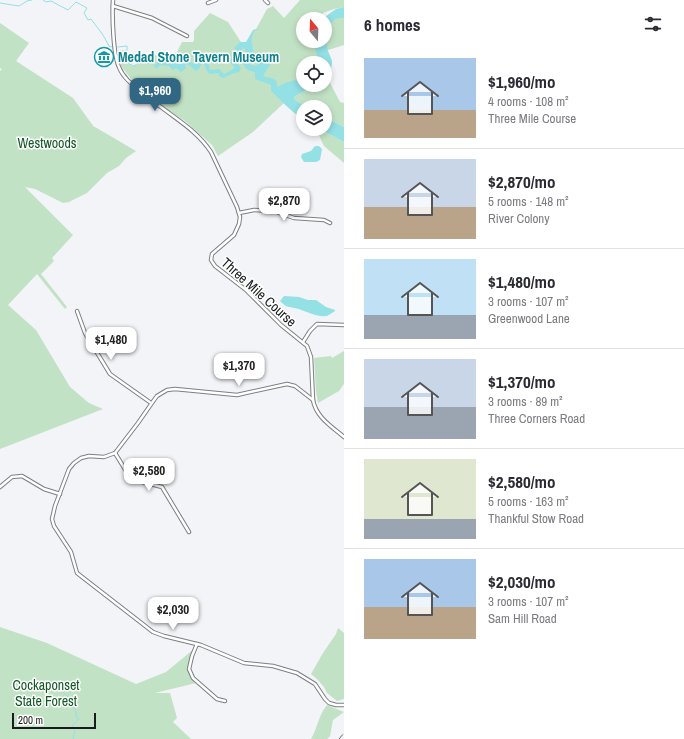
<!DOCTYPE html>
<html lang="en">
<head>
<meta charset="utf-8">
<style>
  body { margin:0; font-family:"Archivo Narrow",sans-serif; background:#f7f7f7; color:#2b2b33; height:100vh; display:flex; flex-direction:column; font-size:15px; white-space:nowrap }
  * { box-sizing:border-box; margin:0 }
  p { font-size:13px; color:#7c7c81 }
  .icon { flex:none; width:22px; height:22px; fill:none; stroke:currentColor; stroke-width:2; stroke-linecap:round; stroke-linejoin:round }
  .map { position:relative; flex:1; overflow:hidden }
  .details { display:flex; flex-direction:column; background:#fff; width:340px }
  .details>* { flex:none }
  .needle { width:26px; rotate:341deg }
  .buttons { position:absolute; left:296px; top:12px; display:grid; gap:8px }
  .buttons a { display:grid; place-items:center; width:36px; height:36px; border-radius:50%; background:#fff; box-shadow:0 2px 6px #0003; font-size:20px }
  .scale { position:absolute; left:12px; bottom:10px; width:84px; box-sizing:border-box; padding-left:4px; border:2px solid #1a1b1c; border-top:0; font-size:11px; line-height:14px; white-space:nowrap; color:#1a1b1c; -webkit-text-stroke:3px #fff; paint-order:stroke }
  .price { position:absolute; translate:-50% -34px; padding:0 9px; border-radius:8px; background:#fff; color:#222; font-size:13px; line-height:26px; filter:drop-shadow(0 1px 2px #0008) }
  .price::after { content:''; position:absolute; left:50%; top:24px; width:12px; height:9px; margin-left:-6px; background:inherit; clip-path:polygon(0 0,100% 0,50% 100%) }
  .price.active { background:#326783; color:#fff }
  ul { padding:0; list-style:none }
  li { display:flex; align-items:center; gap:12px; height:100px; padding:0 20px }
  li+li { border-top:1px solid #e1e1e2 }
  li span { display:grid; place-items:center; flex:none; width:112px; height:80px; border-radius:0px; color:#555 }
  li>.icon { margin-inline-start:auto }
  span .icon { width:48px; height:48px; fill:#fffc; stroke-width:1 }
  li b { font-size:17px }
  h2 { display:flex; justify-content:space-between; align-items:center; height:48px; padding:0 20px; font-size:17px }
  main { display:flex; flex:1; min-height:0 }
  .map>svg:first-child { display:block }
  .green { fill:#c2e2c5 }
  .water { fill:#93e0e5 }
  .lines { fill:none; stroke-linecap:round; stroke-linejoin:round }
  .stream { stroke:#93e0e5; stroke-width:1 }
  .minor-casing { stroke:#7d7f83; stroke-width:4.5 }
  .minor { stroke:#fff; stroke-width:2.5 }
  .rail { stroke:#666769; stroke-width:1; stroke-dasharray:6 3; stroke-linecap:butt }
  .labels { text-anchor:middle; stroke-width:3; stroke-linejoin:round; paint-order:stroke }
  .culture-label { font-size:14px; font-weight:bold; fill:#0d838f; stroke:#fff; text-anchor:start }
  .park-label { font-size:14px; fill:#115724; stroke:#fff }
  .street-label { font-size:14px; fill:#1a1b1c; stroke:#fff }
</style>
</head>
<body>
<main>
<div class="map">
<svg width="344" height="739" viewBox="0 0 344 739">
  <rect width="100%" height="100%" fill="#f2f4f8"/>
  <g class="green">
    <path d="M300 0H344V7L334 9 323 13 320 19H303V41H317L321 63H303V82L282 100 284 103 253 132 218 156 212 145 202 136 185 121 168 110 131 79 121 66 120 50H128L126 57 130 65 134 66 138 64 140 53 174 58 182 42H193L194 40V31L210 13 228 22 243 45 246 47 254 30 256 29 267 9 273 6 284 18Z"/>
    <path d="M336 16H344V45L325 51V23Z"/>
    <path d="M0 23 29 43 16 61 73 98 94 127H95L136 151 126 158 119 166 107 173 87 193 69 202 63 203 35 189 25 187 73 235 52 258 54 261 41 274 67 307 65 309 37 274 8 305 36 330 70 387 89 403 103 409 0 449V71L2 69 0 68Z"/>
    <path d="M327 77 340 102 344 103V127L325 117V107H307L295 100 294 97 315 85H325V79Z"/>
    <path d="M316 129H320L344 142V163L324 146Z"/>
    <path d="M344 351V384L339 391 318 403 316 392 314 358 331 356 332 358Z"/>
    <path d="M0 627 47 643 136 684 166 672 194 649C188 663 186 671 196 683L155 693H170L177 718 173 722 191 739H0Z"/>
    <path d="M338 628 344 633V699L337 701 327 693 324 687 317 679 311 674 323 653 336 634Z"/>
    <path d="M327 705 344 712 333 720 330 736 327 739H311C318 727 318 716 327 705Z"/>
  </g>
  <g class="water">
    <path d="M344 7V18C329 16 325 34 327 46 327 51 331 56 332 61 332 68 330 75 325 79V63L318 62 314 41H325V19H322L336 9Z"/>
    <path d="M262 28 254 31C249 44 253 43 254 55 254 58 251 62 250 65L256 66 261 60 265 57 271 63 263 76 274 79 277 82V87L285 83 303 78V85H315L294 97 295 100 307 107H303V119C290 111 282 101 271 91V85L255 79V72C249 71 244 69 243 62L247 54 245 49 243 48H242L244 53 242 58 234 59 241 68 239 72 232 74 223 78 219 76V73L210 74 207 71 203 61 199 69 196 71 189 65 185 64 186 68 181 72 176 68 173 70 169 66 159 65 157 68 154 66C159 59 164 62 171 64L176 61 178 64H181L182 60 196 64 198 57 206 54 210 70 219 69 224 74 235 68 230 62 232 56 238 54 237 51 234 48 240 42H246L253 30Z"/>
    <path d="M325 117 344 127V142L320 129H325Z"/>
    <path d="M315 146H319L322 149 320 160 316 162H304L301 157 302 154 311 151Z"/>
    <path d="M284 296 299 297 308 300H316L326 307 335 310V311L327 316C317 317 310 313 301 310 293 306 288 310 280 301Z"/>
  </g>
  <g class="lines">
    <g class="stream">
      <path d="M43 0 46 2 51 1 68 10 76 2 87 8 84 13 88 20 91 19 103 35 109 46 112 47"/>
      <path d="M0 3 19 6 27 1 32 0"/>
      <path d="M118 47 127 46V51L125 57 128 60 129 64 135 66 136 64 141 63 143 58 146 64 152 63 156 68 159 66"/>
      <path d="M60 689 68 697 72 706 76 710V717L79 719 72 726 75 731 73 739"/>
    </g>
    <g class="minor-casing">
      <g id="minor">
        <path d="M113 0C112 14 113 55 119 67 123 78 133 85 142 92 148 97 154 103 161 107 179 121 198 132 211 152L237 207 240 217 239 224 234 235 212 254 211 260 215 266 246 290 281 325 307 346 311 357 313 400C316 417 331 426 344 437"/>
        <path d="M265 0 268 3"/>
        <path d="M208 3 216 0"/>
        <path d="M113 6 152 18 187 36"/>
        <path d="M239 213 254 210 274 211 294 218 324 220 330 223"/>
        <path d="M77 311 85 333 110 374 151 403"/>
        <path d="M303 342 310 331 317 324 344 325"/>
        <path d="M313 400 295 386 287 384 237 395 175 389 167 390 157 396 154 400 138 423 115 453 104 457 89 456 81 458 74 463 69 469 55 506 52 519 54 526 71 552 77 573 153 632 164 636 201 645 244 663 273 666 297 673 315 684 325 699 329 703 336 705H344"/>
        <path d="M115 453 131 479 162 487 189 532"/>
        <path d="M0 487 12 477 22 476 44 489 60 494"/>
        <path d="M197 644 192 656 189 669 193 678 217 699 225 701"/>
      </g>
    </g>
    <use href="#minor" class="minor"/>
    <path class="rail" d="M339 739 344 733"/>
  </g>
  <defs>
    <g id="museum-ring" transform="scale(1)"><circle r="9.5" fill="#fff" stroke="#0f9aa8" stroke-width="1.5"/><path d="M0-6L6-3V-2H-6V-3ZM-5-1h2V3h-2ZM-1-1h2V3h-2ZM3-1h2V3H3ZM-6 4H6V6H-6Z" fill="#0f9aa8"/></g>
  </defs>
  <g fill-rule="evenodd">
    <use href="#museum-ring" x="104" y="57"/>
  </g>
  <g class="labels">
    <g class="culture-label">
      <text x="118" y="62">Medad Stone Tavern Museum</text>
    </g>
    <g class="park-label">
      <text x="47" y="148">Westwoods</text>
      <text x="46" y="690">Cockaponset<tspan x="46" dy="16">State Forest</tspan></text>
    </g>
    <g class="street-label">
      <text transform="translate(259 292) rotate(42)" y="5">Three Mile Course</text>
    </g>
  </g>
</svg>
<div class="buttons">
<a><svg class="needle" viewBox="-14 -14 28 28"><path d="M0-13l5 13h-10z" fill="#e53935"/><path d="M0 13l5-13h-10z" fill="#7c7c81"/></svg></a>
<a><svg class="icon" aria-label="locate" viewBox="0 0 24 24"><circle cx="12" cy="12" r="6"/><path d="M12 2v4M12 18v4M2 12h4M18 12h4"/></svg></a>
<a><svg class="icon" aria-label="layers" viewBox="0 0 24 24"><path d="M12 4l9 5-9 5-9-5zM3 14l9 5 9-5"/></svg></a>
</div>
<div class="scale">200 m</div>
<b class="price active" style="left:155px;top:112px">$1,960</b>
<b class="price" style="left:284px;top:222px">$2,870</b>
<b class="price" style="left:111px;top:361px">$1,480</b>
<b class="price" style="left:239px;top:387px">$1,370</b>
<b class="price" style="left:149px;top:492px">$2,580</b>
<b class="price" style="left:173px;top:631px">$2,030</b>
</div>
<section class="details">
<h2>6 homes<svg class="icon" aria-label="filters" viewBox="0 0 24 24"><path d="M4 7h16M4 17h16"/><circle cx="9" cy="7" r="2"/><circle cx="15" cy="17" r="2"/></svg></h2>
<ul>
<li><span style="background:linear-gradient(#a9c7e8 65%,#b9a48a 0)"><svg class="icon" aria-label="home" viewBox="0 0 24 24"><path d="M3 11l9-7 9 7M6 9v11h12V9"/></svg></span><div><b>$1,960/mo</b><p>4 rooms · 108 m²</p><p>Three Mile Course</p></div></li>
<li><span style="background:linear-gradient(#c9d6e8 60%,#b9a48a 0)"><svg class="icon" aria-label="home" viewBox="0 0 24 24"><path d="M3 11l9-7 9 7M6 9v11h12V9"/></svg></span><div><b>$2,870/mo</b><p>5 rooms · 148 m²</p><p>River Colony</p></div></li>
<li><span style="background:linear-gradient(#bfe0f5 70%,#9aa5b1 0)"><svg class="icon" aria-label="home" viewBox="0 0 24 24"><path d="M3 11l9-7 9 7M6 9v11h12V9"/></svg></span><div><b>$1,480/mo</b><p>3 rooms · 107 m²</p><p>Greenwood Lane</p></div></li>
<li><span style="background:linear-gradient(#c9d6e8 60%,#9aa5b1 0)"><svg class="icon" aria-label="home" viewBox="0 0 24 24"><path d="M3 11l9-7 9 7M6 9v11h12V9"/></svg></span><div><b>$1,370/mo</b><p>3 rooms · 89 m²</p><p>Three Corners Road</p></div></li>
<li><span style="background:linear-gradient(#dfe7d0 75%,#9aa5b1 0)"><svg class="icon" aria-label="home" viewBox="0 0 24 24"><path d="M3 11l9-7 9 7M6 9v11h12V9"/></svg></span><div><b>$2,580/mo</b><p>5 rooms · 163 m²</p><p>Thankful Stow Road</p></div></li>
<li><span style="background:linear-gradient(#a9c7e8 60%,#b9a48a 0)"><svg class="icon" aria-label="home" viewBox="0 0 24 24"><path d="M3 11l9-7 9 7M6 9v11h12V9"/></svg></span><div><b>$2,030/mo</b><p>3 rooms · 107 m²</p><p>Sam Hill Road</p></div></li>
</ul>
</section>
</main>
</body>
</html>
